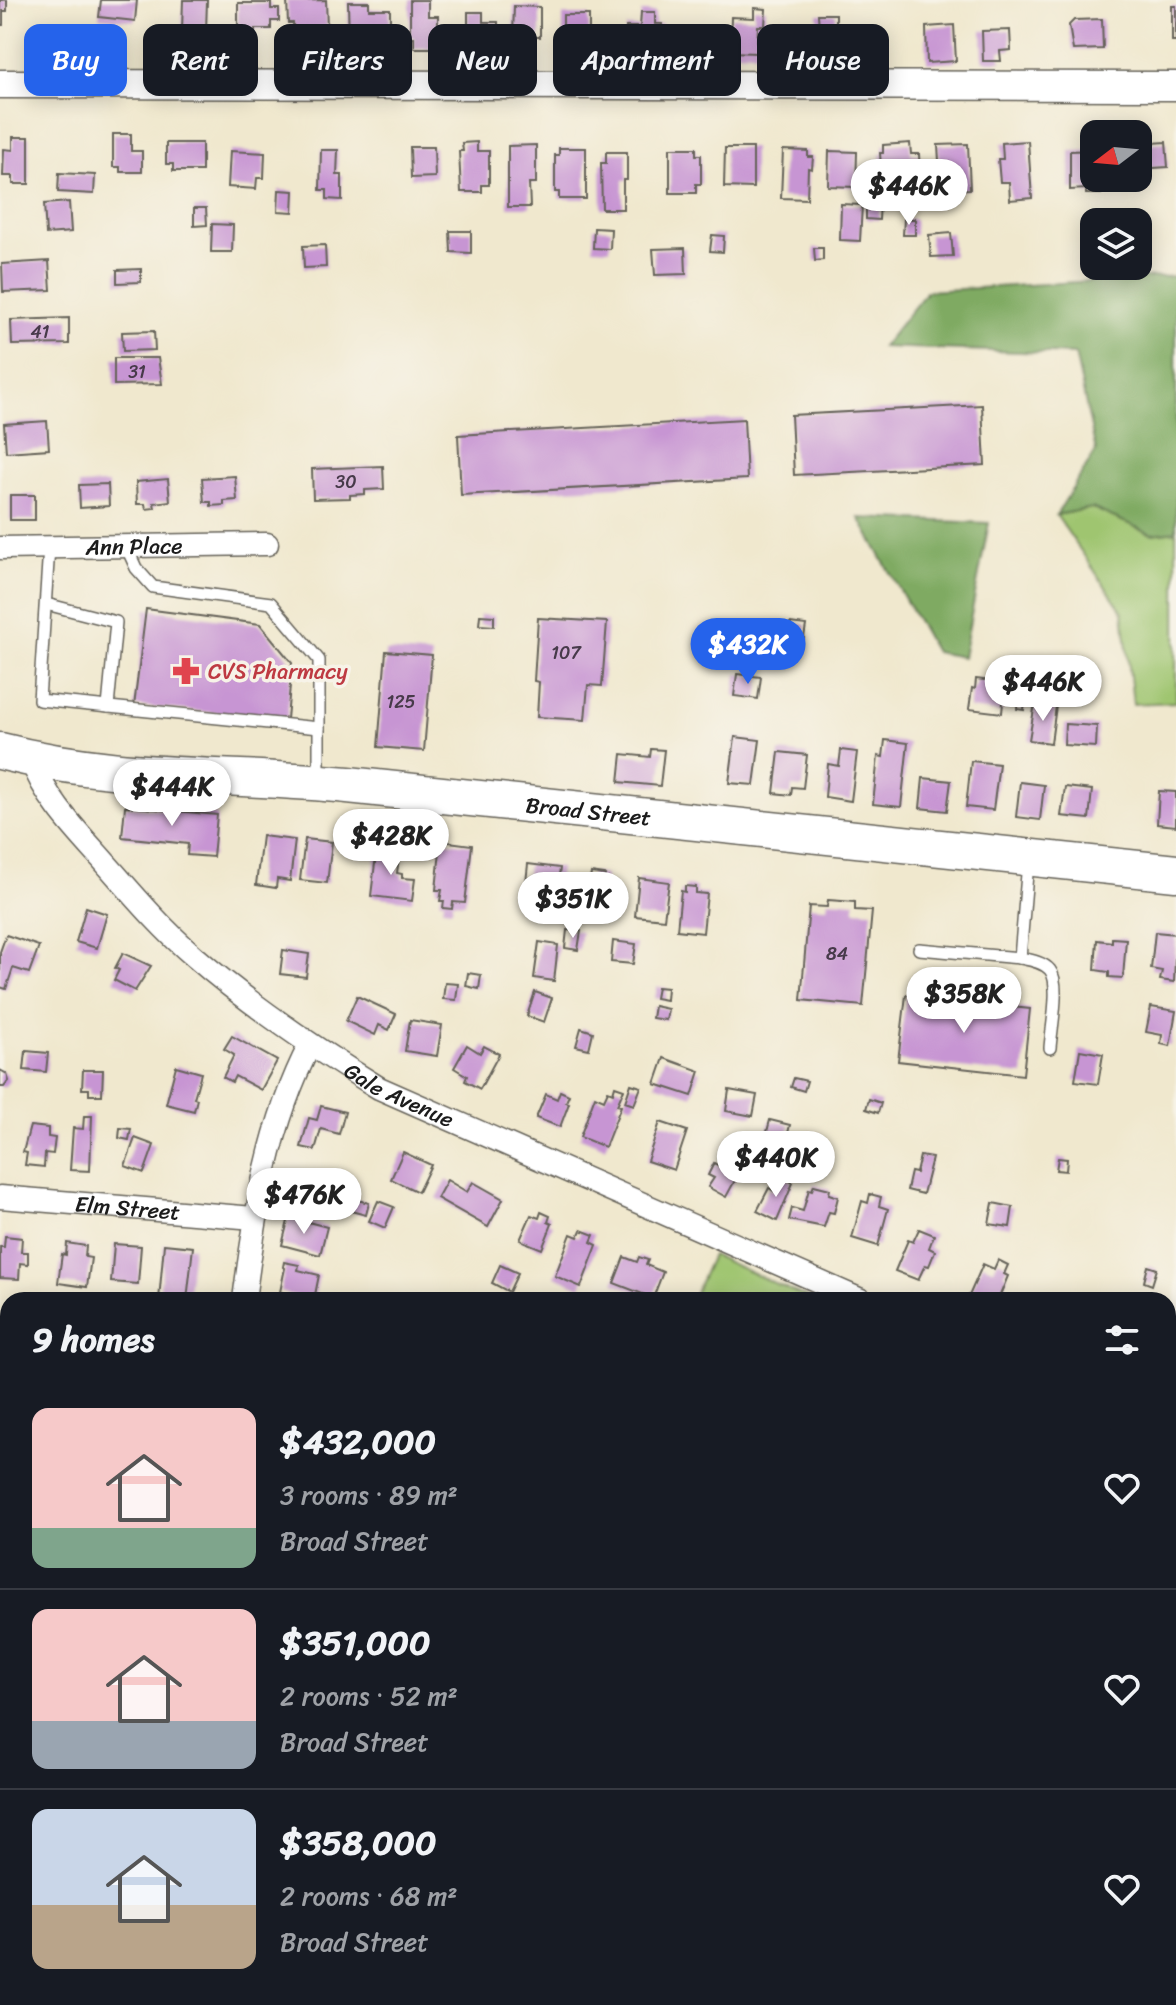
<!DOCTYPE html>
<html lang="en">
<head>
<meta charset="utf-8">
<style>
  body { margin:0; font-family:Sriracha,sans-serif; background:#20242c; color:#f1f3f6; height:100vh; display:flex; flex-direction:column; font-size:30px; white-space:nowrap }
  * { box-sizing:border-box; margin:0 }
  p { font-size:26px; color:#9ea1a6 }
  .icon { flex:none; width:44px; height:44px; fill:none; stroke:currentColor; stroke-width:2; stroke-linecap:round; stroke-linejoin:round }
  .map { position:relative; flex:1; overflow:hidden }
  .details { position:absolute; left:0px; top:1292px; width:1176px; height:714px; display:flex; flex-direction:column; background:#171b24; border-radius:24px 24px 0 0; box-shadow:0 4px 20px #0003 }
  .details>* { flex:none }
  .top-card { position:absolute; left:24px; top:24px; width:1128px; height:72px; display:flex; gap:16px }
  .needle { width:52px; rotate:254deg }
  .tools { position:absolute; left:1080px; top:120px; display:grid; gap:16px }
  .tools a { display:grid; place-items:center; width:72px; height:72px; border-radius:16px; background:#171b24; box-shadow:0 4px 20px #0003; font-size:40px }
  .price { position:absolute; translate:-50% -68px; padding:0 18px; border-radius:28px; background:#fff; color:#222; font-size:26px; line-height:52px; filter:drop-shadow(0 2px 4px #0008) }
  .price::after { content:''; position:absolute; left:50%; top:48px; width:24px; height:18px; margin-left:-12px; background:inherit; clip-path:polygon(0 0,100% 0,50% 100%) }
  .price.selected { background:#2563eb; color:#fff }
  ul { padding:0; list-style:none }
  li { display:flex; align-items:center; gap:24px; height:200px; padding:0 32px }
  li+li { border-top:2px solid #363941 }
  li span { display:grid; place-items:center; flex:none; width:224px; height:160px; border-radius:16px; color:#555 }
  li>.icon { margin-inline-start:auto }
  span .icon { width:96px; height:96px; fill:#fffc; stroke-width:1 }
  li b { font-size:34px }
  h2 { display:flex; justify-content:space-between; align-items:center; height:96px; padding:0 32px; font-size:34px }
  .pill { padding:0 28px; border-radius:16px; background:#171b24; box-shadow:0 4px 20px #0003; font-size:28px; line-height:72px }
  .pill.selected { background:#2563eb; color:#fff }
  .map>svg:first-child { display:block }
  .green { fill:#9fc570; stroke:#5e7046; stroke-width:2 }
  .forest { fill:#7faa62; stroke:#4e633f; stroke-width:2 }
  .building { fill:#c795d3 }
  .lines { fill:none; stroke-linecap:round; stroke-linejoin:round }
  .service-casing { stroke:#66635a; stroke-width:14 }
  .minor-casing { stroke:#66635a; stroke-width:25 }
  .tertiary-casing { stroke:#66635a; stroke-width:31 }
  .primary-casing { stroke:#66635a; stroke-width:39 }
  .service { stroke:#fff; stroke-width:11 }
  .minor { stroke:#fff; stroke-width:22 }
  .tertiary { stroke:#fff; stroke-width:28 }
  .primary { stroke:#fff; stroke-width:36 }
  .labels { text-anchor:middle; stroke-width:7; stroke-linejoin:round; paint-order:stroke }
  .number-label { font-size:18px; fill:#473a4a }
  .street-label { font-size:22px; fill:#1c1c1c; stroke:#f7f3e8 }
  .health-label { font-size:22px; fill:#be3a42; stroke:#f7f3e8; text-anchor:start }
</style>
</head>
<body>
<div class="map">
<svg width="1176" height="2005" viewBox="0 0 1176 2005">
  <rect width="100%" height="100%" fill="#f7f3e8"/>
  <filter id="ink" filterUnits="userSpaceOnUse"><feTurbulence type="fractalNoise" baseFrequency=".0125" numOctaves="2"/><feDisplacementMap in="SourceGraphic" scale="16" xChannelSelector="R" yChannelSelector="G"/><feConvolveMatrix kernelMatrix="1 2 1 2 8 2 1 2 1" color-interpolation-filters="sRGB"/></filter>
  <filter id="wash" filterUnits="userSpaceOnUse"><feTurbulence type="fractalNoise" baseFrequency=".006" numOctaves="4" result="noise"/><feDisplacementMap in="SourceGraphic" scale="32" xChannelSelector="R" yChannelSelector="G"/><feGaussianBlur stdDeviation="1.8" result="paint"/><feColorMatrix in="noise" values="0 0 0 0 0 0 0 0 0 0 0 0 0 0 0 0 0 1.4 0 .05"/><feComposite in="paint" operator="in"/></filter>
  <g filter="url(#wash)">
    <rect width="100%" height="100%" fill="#f0e8ce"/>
    <g class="green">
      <path d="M1092 508 1152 534 1176 531V702L1133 704 1123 612 1056 515Z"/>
      <path d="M712 1255 812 1300H692Z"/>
    </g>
    <g class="forest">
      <path d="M1176 276V531L1152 534 1092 508 1056 515 1096 451 1075 354 882 347 927 291Z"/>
      <path d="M859 518 989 523 963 657 935 652Z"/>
    </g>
    <g id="blocks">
      <g class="building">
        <path d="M0 0H7V11H3V25H0Z"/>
        <path d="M101 0H137L135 21 99 17Z"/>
        <path d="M183 0H207L206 31 182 30Z"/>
        <path d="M326 0 327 27H318L319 40 294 41 293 23H288L287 1Z"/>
        <path d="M410 0H428V16H438V37H432V48H414V37H410Z"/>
        <path d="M348 2H369V9H390V39H386V46L352 47V39L349 40Z"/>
        <path d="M238 3H271V9H279V21H271V29H255V35H245V29H238Z"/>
        <path d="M514 6 540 7V37H535L534 51H517L518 36H513Z"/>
        <rect x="1172" y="6" width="4" height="35"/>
        <path d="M754 8 766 9 765 26H758L757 53 730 52 731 17 754 18Z"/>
        <path d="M468 12H483V22H498V47L468 46Z"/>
        <path d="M641 12H655V24H662V43H653V51H642V55H634V50H625L626 27H640Z"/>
        <path d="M818 14H836V28H845L846 61 817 62 815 30 819 28Z"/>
        <rect x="563" y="15" width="26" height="36"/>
        <path d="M1102 19 1103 49 1073 50 1069 25 1074 20Z"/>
        <path d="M954 25 956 61 927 63 926 27Z"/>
        <path d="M1010 30 1011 50 1000 51 1001 61H983L982 31Z"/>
        <path d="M677 38H697V49L710 48 711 64 678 65Z"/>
        <path d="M113 134H131V151H142V172H120V167H113Z"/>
        <path d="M13 137H29V184H13V176H3L4 149 13 150Z"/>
        <path d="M1028 141 1032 198 1010 200 1009 182H1000L998 159H1003L1002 143Z"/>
        <path d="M477 142V151H489V185H482V192H461L459 151H463L462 143Z"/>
        <path d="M1166 142 1168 167 1138 169V144Z"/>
        <path d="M166 143H202V171H173V164H166Z"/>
        <path d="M910 143 911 154H919L920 176 914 177 913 179 882 182 880 153H883V145Z"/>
        <path d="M968 144 970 189 943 190 942 180 940 177 938 145Z"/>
        <path d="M536 145V183H529L530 207H508V146Z"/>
        <path d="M410 147H434L435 177 411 178Z"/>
        <path d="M559 148H586V199H559V192H555V155H559Z"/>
        <path d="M670 148H696V155H701V184H696V193H670Z"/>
        <path d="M725 148H753V188L724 187Z"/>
        <path d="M321 150H338L337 175H342V200L327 199V190H320Z"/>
        <path d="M783 150 808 151V157H813L812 169 808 168 807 199 781 198Z"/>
        <path d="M1094 150V178H1101V194H1086V189L1070 190V151Z"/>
        <path d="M230 151 265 153 264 178H257L256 189 228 187Z"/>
        <path d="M829 151 857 152 856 187 828 186Z"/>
        <path d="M606 152H627V180H623V209H602L601 163H606Z"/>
        <path d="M59 173 95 175 94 194 58 192Z"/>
        <path d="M279 190 294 191 293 212 278 211Z"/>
        <path d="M69 202 71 232 46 234 44 204Z"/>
        <path d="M866 202H880L879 220 866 219Z"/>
        <path d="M841 204 862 205 860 241 840 240Z"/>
        <path d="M194 208H206L207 225 194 226Z"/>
        <path d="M904 219H915V235H903Z"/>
        <path d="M212 224 233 225 232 252H211Z"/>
        <path d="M594 228 611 229 610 249 593 248Z"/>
        <path d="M450 231H471V253L451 252Z"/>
        <path d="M951 233 953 256 931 257 929 235Z"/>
        <path d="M712 235 724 236 723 252 710 251Z"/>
        <path d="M325 245 326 267 304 268 303 246Z"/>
        <path d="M685 248 686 274 655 275 653 249Z"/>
        <path d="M814 248H823V260L815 261Z"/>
        <path d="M49 261 51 290 3 292 2 264Z"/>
        <path d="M141 269V282L117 283V270Z"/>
        <path d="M69 318V344L12 345 11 320Z"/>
        <path d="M154 331 155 350 123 351 122 332Z"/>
        <path d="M114 358H158L162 384 114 385Z"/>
        <path d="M982 405 985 465 794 475 791 415Z"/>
        <path d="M744 419 747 479 461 495 458 435Z"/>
        <path d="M47 421 49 449 6 452 4 424Z"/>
        <path d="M383 466 384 489 365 490V494L350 495V498L313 499 312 469Z"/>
        <path d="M235 476 237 500 224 501V505L211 506V502H204L202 478Z"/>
        <path d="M168 479 170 501 154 503 155 508 146 509 145 504H137L136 482Z"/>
        <path d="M108 484 109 506 80 508 79 485Z"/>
        <rect x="10" y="495" width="25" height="25"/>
        <path d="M146 609 260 624 292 663 287 719 134 706Z"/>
        <path d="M480 615 494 616V626L479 625Z"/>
        <path d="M538 618 607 622 602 686 588 685 585 720 537 717 539 682 534 681Z"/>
        <path d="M790 623 806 625 804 638 788 635Z"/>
        <path d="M386 651 432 655 424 751 378 747Z"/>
        <path d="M737 674 761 677 758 699 734 696Z"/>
        <path d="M976 679 992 681 991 690 1004 692 1002 713 969 709 972 688 975 689Z"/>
        <path d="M1018 692H1026L1024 710 1017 709Z"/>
        <path d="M1035 703 1056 706 1051 743 1029 740Z"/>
        <path d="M1065 724 1097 726 1096 747 1064 745Z"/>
        <path d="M735 737 760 740 754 785 729 783Z"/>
        <path d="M885 740 908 743 901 807 873 804 878 756 883 757Z"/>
        <path d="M651 749 664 750 660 786 619 782 622 754 650 757Z"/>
        <path d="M841 750 857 752 851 801 825 797 828 764 839 766Z"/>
        <path d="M779 752 807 755 803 788 792 787 791 795 774 793Z"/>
        <path d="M971 761 999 764 993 810 966 807Z"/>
        <path d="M923 778 951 781 947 811 920 808Z"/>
        <path d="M1020 782 1044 785 1040 820 1016 817Z"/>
        <path d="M1065 787 1092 790 1089 819 1061 816Z"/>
        <path d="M1159 791 1176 792V826L1157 824Z"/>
        <path d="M125 806 217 815 213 857 187 855 188 844 122 837Z"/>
        <path d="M262 836 295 840 290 881 277 879 276 888 256 885Z"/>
        <path d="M305 839 332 842 327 883 300 880Z"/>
        <path d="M441 841 472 845 465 903 453 902 452 909 443 908 444 901H440L442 890H436Z"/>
        <path d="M377 847 400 850 397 873 402 874V878L415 879 412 901 371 896Z"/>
        <path d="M528 864 560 868 555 905 524 901Z"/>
        <path d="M591 873 605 875 603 889 612 890 610 909 579 905 581 886 589 887Z"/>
        <path d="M639 878 669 882 664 919 635 916Z"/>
        <path d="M685 886 696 887V893L707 894 703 933 677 930 681 891 685 892Z"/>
        <path d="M828 900 855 902V910L872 911 863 1006 801 1000 809 906 827 907Z"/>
        <path d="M86 907 107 914 97 948 76 942Z"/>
        <path d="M567 930 581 931 578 950 565 948Z"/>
        <path d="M1155 932 1176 934 1174 982 1160 980 1162 971 1151 969Z"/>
        <path d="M6 935 39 946 29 973 13 968 6 989 0 987V952Z"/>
        <path d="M1112 938 1126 939 1123 978 1109 977V972L1095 970 1097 940 1112 942Z"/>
        <path d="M613 941 636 944 633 964 611 962Z"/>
        <path d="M539 942 558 945 554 981 534 978Z"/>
        <path d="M283 950 309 954 306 977 280 974Z"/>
        <path d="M123 953 151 966 135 991 114 980 119 970 115 968Z"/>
        <path d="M468 973 481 975 479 989 466 986Z"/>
        <path d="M445 983 458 984 456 1000 443 999Z"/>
        <path d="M657 987 667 988 666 1000 655 998Z"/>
        <path d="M535 992 552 998 544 1022 527 1016Z"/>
        <path d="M906 995 1030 1009 1023 1075 898 1061Z"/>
        <path d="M357 996 396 1014 389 1030 379 1025 375 1035 346 1021Z"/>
        <path d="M654 1006 668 1009 666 1020 652 1018Z"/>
        <path d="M1151 1007 1176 1011 1170 1046 1161 1044 1162 1035 1146 1032Z"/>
        <path d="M410 1020 442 1025 437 1056 405 1051Z"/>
        <path d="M581 1028 593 1032 589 1049 576 1046Z"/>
        <path d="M232 1036 277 1061 261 1090 235 1076 232 1082 223 1077 234 1055 224 1049Z"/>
        <path d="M467 1045 480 1053 484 1046 499 1054 480 1089 465 1081 467 1076 454 1068Z"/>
        <path d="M1080 1050 1103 1054 1098 1084 1075 1081Z"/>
        <path d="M26 1051 48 1053 46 1072 24 1070Z"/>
        <path d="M664 1058 700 1071 692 1096 655 1084Z"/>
        <path d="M176 1066 201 1073 194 1098 197 1099 194 1111 166 1104Z"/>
        <path d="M0 1070 7 1074 9 1081 4 1087H0Z"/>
        <path d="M83 1070H103L102 1095H89V1089H82Z"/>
        <path d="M794 1078 807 1081 804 1091 791 1087Z"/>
        <path d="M631 1084 641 1087 634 1105 625 1102Z"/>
        <path d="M615 1086 624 1089 617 1105 621 1106 605 1147 580 1137 595 1096 604 1100 608 1091 613 1093Z"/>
        <path d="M729 1090 757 1095 753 1116 726 1111Z"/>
        <path d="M560 1091 569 1095 566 1102 569 1103 560 1127 536 1118 546 1094 557 1099Z"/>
        <path d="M869 1099 881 1103 878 1113 866 1109Z"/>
        <path d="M321 1106 345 1112 339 1134 321 1129 315 1150 301 1147 309 1118 317 1120Z"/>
        <path d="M84 1116H92L90 1171 70 1170 73 1128 83 1129Z"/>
        <path d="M770 1120 790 1125 783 1153 763 1148Z"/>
        <path d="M660 1122 687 1131 674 1170 647 1161Z"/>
        <path d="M30 1126 48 1128V1137L55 1138 53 1154 45 1153 44 1167 25 1165 27 1153 23 1152Z"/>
        <path d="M120 1128 131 1129 129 1140 119 1138Z"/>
        <path d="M809 1132 822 1134 819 1153 806 1151Z"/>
        <path d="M135 1138 154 1145 144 1173 125 1166Z"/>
        <path d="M403 1152 431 1165 418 1192 391 1179Z"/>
        <path d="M732 1155 745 1162 726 1197 708 1187 714 1178 708 1175 714 1163 719 1166 721 1162 726 1165Z"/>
        <path d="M920 1156 932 1158 923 1194 907 1190 911 1172 916 1173Z"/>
        <path d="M1058 1158 1067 1159 1066 1171 1056 1170Z"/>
        <path d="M782 1176 793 1183 777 1221 757 1211 769 1188 774 1191Z"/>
        <path d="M447 1180 467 1192 473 1182 503 1199 488 1227 437 1198Z"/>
        <path d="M814 1185 830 1189 829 1194 838 1197 834 1213 829 1212 824 1227 789 1220 792 1208 803 1211 809 1189 812 1190Z"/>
        <path d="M870 1194 881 1197 879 1206 888 1209 878 1246 852 1238 862 1201 868 1203Z"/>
        <path d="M350 1198 369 1203 366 1215 347 1210Z"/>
        <path d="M378 1201 394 1207 385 1228 369 1221Z"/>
        <path d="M993 1203 1013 1207 1010 1227 989 1224Z"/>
        <path d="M541 1212 550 1216 548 1222 552 1224 542 1249 520 1240 531 1215 539 1218Z"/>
        <path d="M289 1217 327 1227 320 1255 282 1245Z"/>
        <path d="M919 1229 934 1235 929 1248 935 1251 929 1266 925 1265 918 1280 895 1271 908 1240 913 1242Z"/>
        <path d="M581 1230 594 1235 591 1242 597 1245 581 1287 555 1276 571 1234 578 1237Z"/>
        <path d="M5 1236 22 1238 21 1252H28V1264L20 1263 19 1279 0 1278V1247H4Z"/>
        <path d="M67 1243 86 1246 85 1257 91 1258 87 1287 58 1283 62 1254 66 1255Z"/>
        <path d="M114 1244 141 1246 138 1284 111 1282Z"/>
        <path d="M164 1244 193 1247 187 1300H159Z"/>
        <path d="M624 1257 637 1262 639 1257 648 1260 646 1265 663 1272 653 1298 614 1283Z"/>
        <path d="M998 1260 1008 1265 1004 1274 1008 1276 998 1300 968 1298 983 1264 994 1269Z"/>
        <path d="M284 1262 299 1265 298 1270 319 1275 314 1300 280 1292 285 1268 283 1267Z"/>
        <path d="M500 1265 518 1273 509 1292 492 1283Z"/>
        <path d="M1148 1266 1157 1269 1152 1285 1144 1282Z"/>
        <path d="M1168 1485 1176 1488V1522L1168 1518Z"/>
        <path d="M0 1683 8 1687V1715L0 1714Z"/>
        <path d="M1176 1859V1944L1168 1951V1866Z"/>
        <path d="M1168 1953 1176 1962V2005H1110L1128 1998H1168Z"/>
        <path d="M0 1971 8 1973 7 2002 0 2000Z"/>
        <path d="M160 1998 190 2004V2005H159Z"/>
        <rect x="731" y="1998" width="57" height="7"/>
        <path d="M909 1998H928L929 2005H909Z"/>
        <rect x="936" y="1998" width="88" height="7"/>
        <path d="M1069 1998H1106L1108 2005H1070Z"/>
      </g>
    </g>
  </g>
  <g filter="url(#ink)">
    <use href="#blocks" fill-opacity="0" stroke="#66635a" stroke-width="2"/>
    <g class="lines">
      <g class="service-casing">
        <g id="service">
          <path d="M126 546 136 568 153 587 271 603 319 660V780"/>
          <path d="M49 547 39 700 319 728"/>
          <path d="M46 604 116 622 108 707"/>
          <path d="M919 949 1020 958 1028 862"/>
          <path d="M1020 958C1030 960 1043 962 1050 970 1061 983 1051 1030 1050 1048"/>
          <path d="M1168 1802 1176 1800"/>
          <path d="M1168 1835 1176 1826"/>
        </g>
      </g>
      <g class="minor-casing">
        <g id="minor">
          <path id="s1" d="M0 548 267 544"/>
          <path id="s2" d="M31 759C45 798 74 828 101 858 131 892 160 927 194 956 251 1006 314 1048 379 1088L861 1300"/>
          <path id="s3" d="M0 1197 254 1218"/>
          <path d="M244 1300C255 1214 269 1123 310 1045"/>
          <path d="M1168 1416 1176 1419"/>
          <path d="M0 1746 8 1747"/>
          <path d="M120 2005 121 1998"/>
          <path d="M682 2005V1998"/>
        </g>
      </g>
      <g class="tertiary-casing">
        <path id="tertiary" d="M0 84 1176 86"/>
      </g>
      <g class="primary-casing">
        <g id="primary">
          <path id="s4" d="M0 751C117 781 230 773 348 785 624 815 900 844 1176 873"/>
        </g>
      </g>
      <use href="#service" class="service"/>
      <use href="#minor" class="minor"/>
      <use href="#tertiary" class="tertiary"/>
      <use href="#primary" class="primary"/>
    </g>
  </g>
  <defs>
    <g id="pharmacy-bare" transform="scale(2.16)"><path d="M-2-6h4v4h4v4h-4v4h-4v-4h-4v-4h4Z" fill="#e0444e" stroke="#f7f3e8" stroke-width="2.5" paint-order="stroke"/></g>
  </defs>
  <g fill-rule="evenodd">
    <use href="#pharmacy-bare" x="186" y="671"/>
  </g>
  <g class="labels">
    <g class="number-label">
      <text x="40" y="338">41</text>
      <text x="137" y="378">31</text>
      <text x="346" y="488">30</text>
      <text x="566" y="659">107</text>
      <text x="401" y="708">125</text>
      <text x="837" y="960">84</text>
    </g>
    <g class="street-label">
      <text dy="8" stroke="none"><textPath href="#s1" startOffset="134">Ann Place</textPath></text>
      <text dy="8" stroke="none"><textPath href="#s4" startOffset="592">Broad Street</textPath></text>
      <text dy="8" stroke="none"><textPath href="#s2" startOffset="506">Gale Avenue</textPath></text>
      <text dy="8" stroke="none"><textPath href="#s3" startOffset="128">Elm Street</textPath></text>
    </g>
    <g class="health-label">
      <text x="208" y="679">CVS Pharmacy</text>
    </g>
  </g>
</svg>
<div class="tools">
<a><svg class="needle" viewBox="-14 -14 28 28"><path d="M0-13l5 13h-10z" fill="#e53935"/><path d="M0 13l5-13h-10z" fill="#9ea1a6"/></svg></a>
<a><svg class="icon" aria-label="layers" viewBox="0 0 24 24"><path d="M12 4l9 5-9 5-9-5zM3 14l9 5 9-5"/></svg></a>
</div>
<b class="price" style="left:909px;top:227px">$446K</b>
<b class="price selected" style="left:748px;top:686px">$432K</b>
<b class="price" style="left:1043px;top:723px">$446K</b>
<b class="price" style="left:172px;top:828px">$444K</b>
<b class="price" style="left:391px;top:877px">$428K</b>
<b class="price" style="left:573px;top:940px">$351K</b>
<b class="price" style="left:964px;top:1035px">$358K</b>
<b class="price" style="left:776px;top:1199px">$440K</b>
<b class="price" style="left:304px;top:1236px">$476K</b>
<div class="top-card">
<a class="pill selected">Buy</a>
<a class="pill">Rent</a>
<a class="pill">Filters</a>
<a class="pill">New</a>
<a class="pill">Apartment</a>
<a class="pill">House</a>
</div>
<section class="details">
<h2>9 homes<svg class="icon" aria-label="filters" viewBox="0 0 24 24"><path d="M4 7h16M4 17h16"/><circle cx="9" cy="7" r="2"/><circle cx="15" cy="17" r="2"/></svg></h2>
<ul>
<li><span style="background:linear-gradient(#f6c9c9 75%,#7fa58c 0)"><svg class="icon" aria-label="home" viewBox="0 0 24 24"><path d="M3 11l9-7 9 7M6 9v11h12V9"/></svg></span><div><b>$432,000</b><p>3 rooms · 89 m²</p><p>Broad Street</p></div><svg class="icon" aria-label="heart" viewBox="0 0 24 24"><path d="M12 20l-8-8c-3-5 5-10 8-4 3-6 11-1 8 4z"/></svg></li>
<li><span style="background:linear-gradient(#f6c9c9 70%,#9aa5b1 0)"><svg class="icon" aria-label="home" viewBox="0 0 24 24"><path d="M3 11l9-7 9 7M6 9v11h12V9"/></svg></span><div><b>$351,000</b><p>2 rooms · 52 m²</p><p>Broad Street</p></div><svg class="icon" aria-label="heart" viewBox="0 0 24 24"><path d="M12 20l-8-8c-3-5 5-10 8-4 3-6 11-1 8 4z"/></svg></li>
<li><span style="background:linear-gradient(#c9d6e8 60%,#b9a48a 0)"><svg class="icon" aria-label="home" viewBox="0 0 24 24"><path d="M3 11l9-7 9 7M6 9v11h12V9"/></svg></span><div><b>$358,000</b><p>2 rooms · 68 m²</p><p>Broad Street</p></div><svg class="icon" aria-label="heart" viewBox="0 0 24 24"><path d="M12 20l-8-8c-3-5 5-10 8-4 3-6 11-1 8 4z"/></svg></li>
</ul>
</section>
</div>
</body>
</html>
